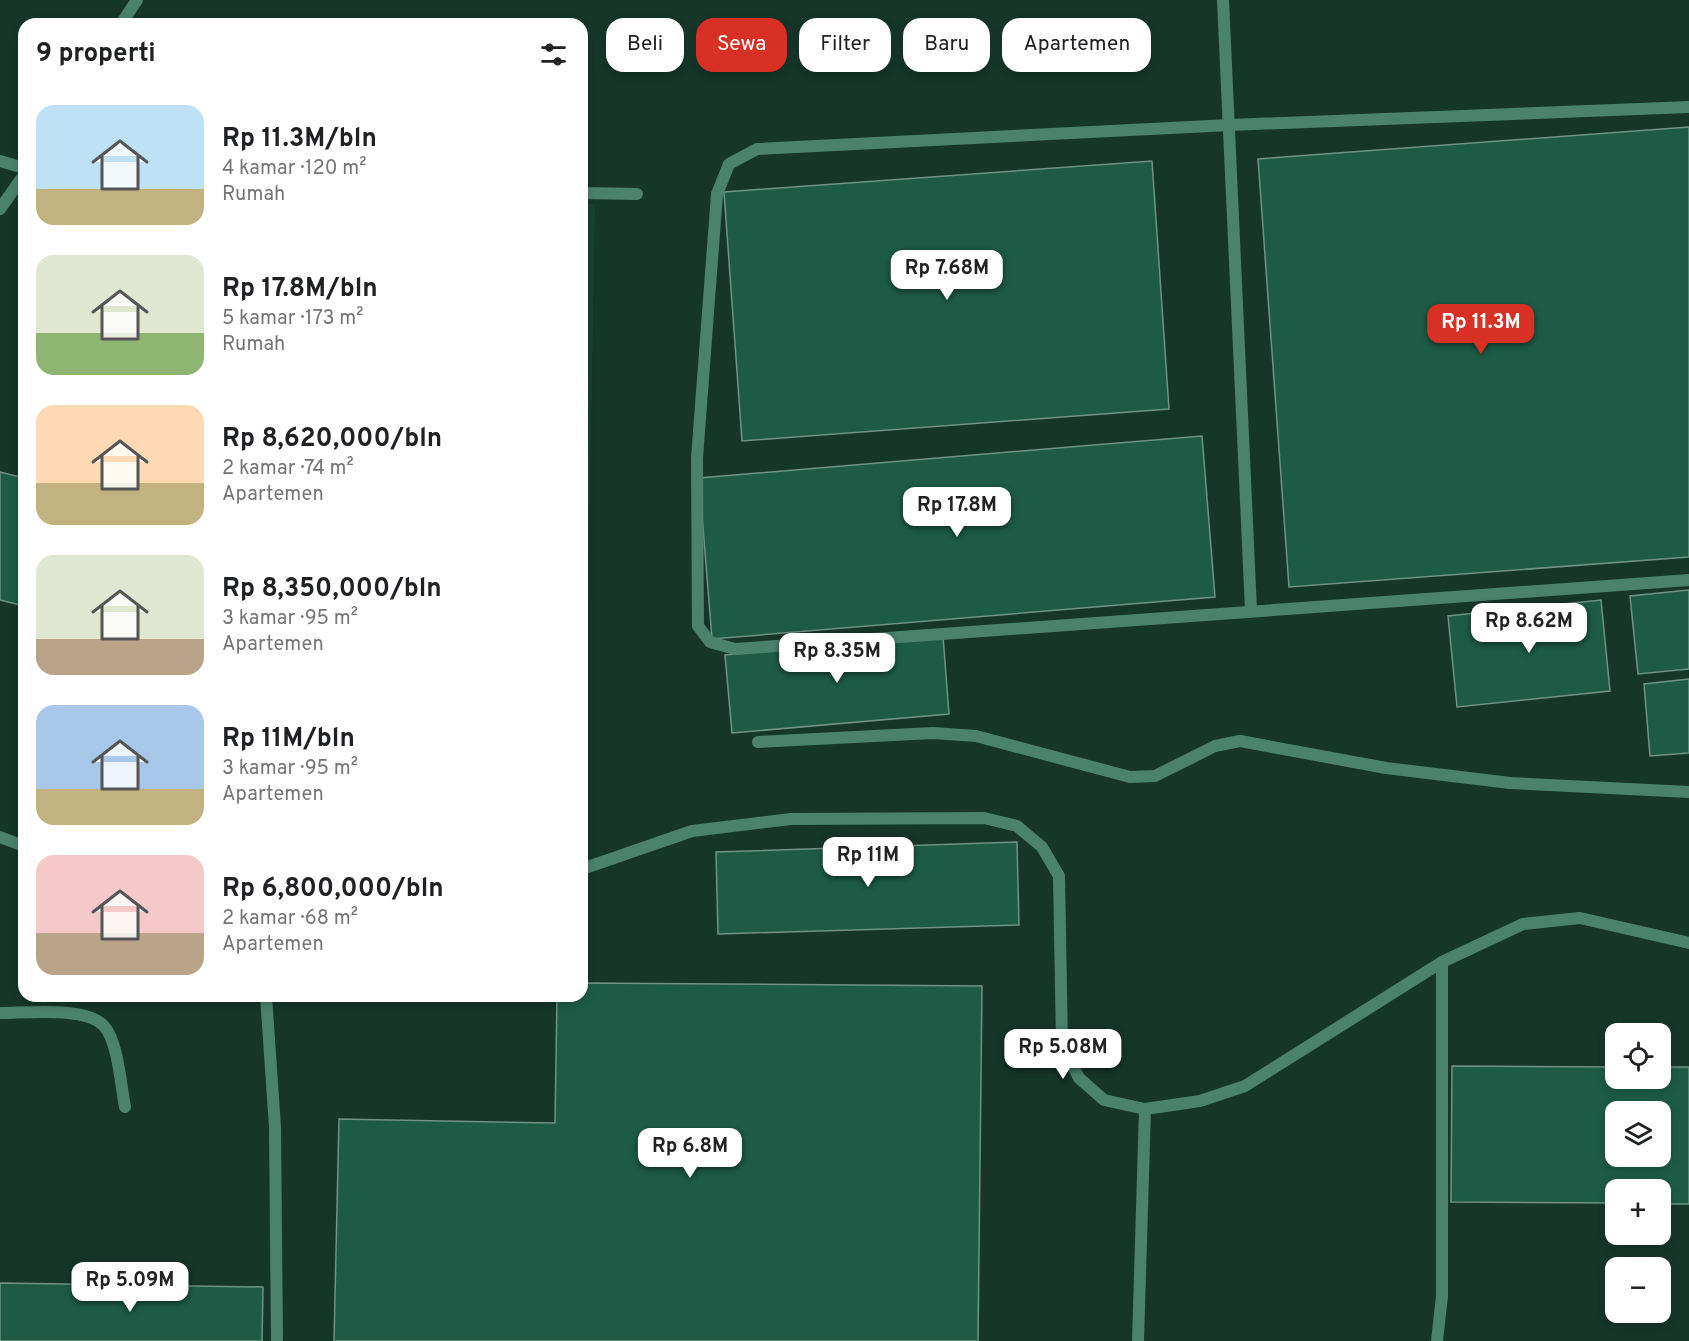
<!DOCTYPE html>
<html lang="id">
<head>
<meta charset="utf-8">
<style>
  body { margin:0; font-family:Overpass,sans-serif; background:#f6f6f6; color:#202124; height:100vh; display:flex; flex-direction:column; font-size:22px; white-space:nowrap }
  * { box-sizing:border-box; margin:0 }
  p { font-size:20px; color:#757577 }
  .icon { flex:none; width:33px; height:33px; fill:none; stroke:currentColor; stroke-width:2; stroke-linecap:round; stroke-linejoin:round }
  .map { position:relative; flex:1; overflow:hidden }
  .sheet { position:absolute; left:18px; top:18px; width:570px; height:984px; display:flex; flex-direction:column; background:#fff; border-radius:18px; box-shadow:0 3px 9px #0003 }
  .sheet>* { flex:none }
  .hud { position:absolute; left:606px; top:18px; width:570px; height:54px; display:flex; gap:12px }
  .fabs { position:absolute; left:1605px; top:1023px; display:grid; gap:12px }
  .fabs a { display:grid; place-items:center; width:66px; height:66px; border-radius:12px; background:#fff; box-shadow:0 3px 9px #0003; font-size:30px }
  .price { position:absolute; translate:-50% -51px; padding:0 14px; border-radius:12px; background:#fff; color:#222; font-size:20px; line-height:39px; filter:drop-shadow(0 2px 3px #0008) }
  .price::after { content:''; position:absolute; left:50%; top:36px; width:18px; height:14px; margin-left:-9px; background:inherit; clip-path:polygon(0 0,100% 0,50% 100%) }
  .price.selected { background:#d93025; color:#fff }
  ul { padding:0; list-style:none }
  li { display:flex; align-items:center; gap:18px; height:150px; padding:0 18px }
  li span { display:grid; place-items:center; flex:none; width:168px; height:120px; border-radius:18px; color:#555 }
  li>.icon { margin-inline-start:auto }
  span .icon { width:72px; height:72px; fill:#fffc; stroke-width:1 }
  li b { font-size:26px }
  h2 { display:flex; justify-content:space-between; align-items:center; height:72px; padding:0 18px; font-size:26px }
  .chip { padding:0 21px; border-radius:18px; background:#fff; box-shadow:0 3px 9px #0003; font-size:21px; line-height:54px }
  .chip.selected { background:#d93025; color:#fff }
  .map>svg:first-child { display:block }
  .built { fill:#174132 }
  .building { fill:#1d5b46; stroke:#719284; stroke-width:1.5; fill-rule:evenodd }
  .lines { fill:none; stroke-linecap:round; stroke-linejoin:round }
  .lane { stroke:#4b826d; stroke-width:12 }
  .street { stroke:#4b826d; stroke-width:12 }
</style>
</head>
<body>
<div class="map">
<svg width="1689" height="1341" viewBox="0 0 1689 1341">
  <rect width="100%" height="100%" fill="#16362a"/>
  <path class="built" d="M582 204H595L584 847 582 848Z"/>
  <g class="building">
    <path d="M1689 127V557L1289 587 1258 159Z"/>
    <path d="M1152 161 1169 409 742 441 724 192Z"/>
    <path d="M1202 436 1215 597 712 639 699 478Z"/>
    <path d="M0 472 24 478V606L0 600Z"/>
    <path d="M1689 590V669L1638 674 1630 596Z"/>
    <path d="M1601 600 1610 691 1457 707 1448 616Z"/>
    <path d="M943 636 949 714 732 733 725 655Z"/>
    <path d="M1689 679V753L1650 756 1644 684Z"/>
    <path d="M1017 842 1019 925 718 934 716 852Z"/>
    <path d="M582 983 982 986 978 1341H334L339 1119 555 1123 557 996H582Z"/>
    <path d="M1452 1066 1616 1067V1078H1660V1067H1689V1204H1660V1190H1616V1203L1451 1202ZM1616 1112H1660V1156H1616Z"/>
    <path d="M0 1283 263 1287 262 1341H0Z"/>
  </g>
  <g class="lines">
    <g class="lane">
      <path d="M1223 0 1251 610"/>
      <path d="M1689 107 1230 125 757 149 729 164 717 194 697 458 698 626 710 642 735 649 1689 580"/>
      <path d="M582 193 637 194"/>
      <path d="M758 742 933 733 976 736 1130 777 1155 776 1215 746 1240 741 1386 768 1510 783 1689 792"/>
      <path d="M266 996 275 1127 277 1341"/>
      <path d="M1138 1341 1145 1109"/>
    </g>
    <g class="street">
      <path d="M121 24 137 0"/>
      <path d="M0 161 24 168"/>
      <path d="M0 209 24 175"/>
      <path d="M0 837 24 846"/>
      <path d="M582 869 692 831 791 819 984 818 1017 826 1042 847 1059 876 1062 1045 1079 1078 1104 1100 1145 1109 1200 1101 1245 1086 1442 962 1523 924 1580 918 1689 943"/>
      <path d="M0 1013C26 1013 86 1006 104 1026 118 1041 121 1087 125 1107"/>
      <path d="M1437 1341 1442 1296V962"/>
    </g>
  </g>
</svg>
<div class="fabs">
<a><svg class="icon" aria-label="locate" viewBox="0 0 24 24"><circle cx="12" cy="12" r="6"/><path d="M12 2v4M12 18v4M2 12h4M18 12h4"/></svg></a>
<a><svg class="icon" aria-label="layers" viewBox="0 0 24 24"><path d="M12 4l9 5-9 5-9-5zM3 14l9 5 9-5"/></svg></a>
<a>+</a>
<a>−</a>
</div>
<b class="price" style="left:947px;top:301px">Rp 7.68M</b>
<b class="price selected" style="left:1481px;top:355px">Rp 11.3M</b>
<b class="price" style="left:957px;top:538px">Rp 17.8M</b>
<b class="price" style="left:1529px;top:654px">Rp 8.62M</b>
<b class="price" style="left:837px;top:684px">Rp 8.35M</b>
<b class="price" style="left:868px;top:888px">Rp 11M</b>
<b class="price" style="left:1063px;top:1080px">Rp 5.08M</b>
<b class="price" style="left:690px;top:1179px">Rp 6.8M</b>
<b class="price" style="left:130px;top:1313px">Rp 5.09M</b>
<div class="hud">
<a class="chip">Beli</a>
<a class="chip selected">Sewa</a>
<a class="chip">Filter</a>
<a class="chip">Baru</a>
<a class="chip">Apartemen</a>
</div>
<section class="sheet">
<h2>9 properti<svg class="icon" aria-label="filters" viewBox="0 0 24 24"><path d="M4 7h16M4 17h16"/><circle cx="9" cy="7" r="2"/><circle cx="15" cy="17" r="2"/></svg></h2>
<ul>
<li><span style="background:linear-gradient(#bfe0f5 70%,#c2b280 0)"><svg class="icon" aria-label="home" viewBox="0 0 24 24"><path d="M3 11l9-7 9 7M6 9v11h12V9"/></svg></span><div><b>Rp 11.3M/bln</b><p>4 kamar · 120 m²</p><p>Rumah</p></div></li>
<li><span style="background:linear-gradient(#dfe7d0 65%,#8fb573 0)"><svg class="icon" aria-label="home" viewBox="0 0 24 24"><path d="M3 11l9-7 9 7M6 9v11h12V9"/></svg></span><div><b>Rp 17.8M/bln</b><p>5 kamar · 173 m²</p><p>Rumah</p></div></li>
<li><span style="background:linear-gradient(#ffd9b3 65%,#c2b280 0)"><svg class="icon" aria-label="home" viewBox="0 0 24 24"><path d="M3 11l9-7 9 7M6 9v11h12V9"/></svg></span><div><b>Rp 8,620,000/bln</b><p>2 kamar · 74 m²</p><p>Apartemen</p></div></li>
<li><span style="background:linear-gradient(#dfe7d0 70%,#b9a48a 0)"><svg class="icon" aria-label="home" viewBox="0 0 24 24"><path d="M3 11l9-7 9 7M6 9v11h12V9"/></svg></span><div><b>Rp 8,350,000/bln</b><p>3 kamar · 95 m²</p><p>Apartemen</p></div></li>
<li><span style="background:linear-gradient(#a9c7e8 70%,#c2b280 0)"><svg class="icon" aria-label="home" viewBox="0 0 24 24"><path d="M3 11l9-7 9 7M6 9v11h12V9"/></svg></span><div><b>Rp 11M/bln</b><p>3 kamar · 95 m²</p><p>Apartemen</p></div></li>
<li><span style="background:linear-gradient(#f6c9c9 65%,#b9a48a 0)"><svg class="icon" aria-label="home" viewBox="0 0 24 24"><path d="M3 11l9-7 9 7M6 9v11h12V9"/></svg></span><div><b>Rp 6,800,000/bln</b><p>2 kamar · 68 m²</p><p>Apartemen</p></div></li>
</ul>
</section>
</div>
</body>
</html>
